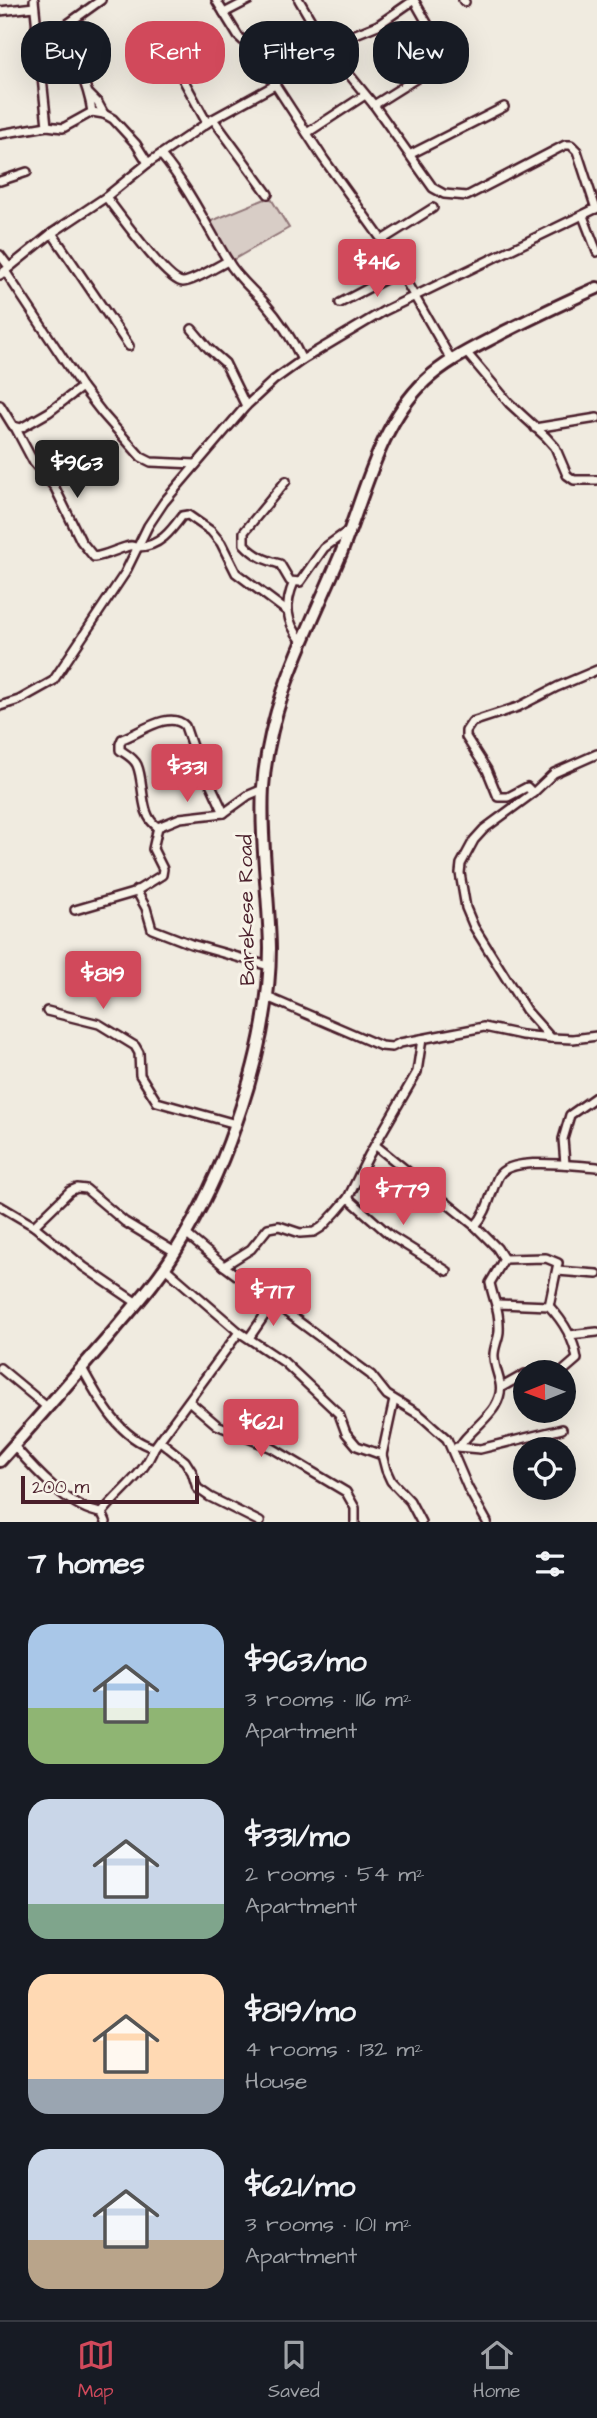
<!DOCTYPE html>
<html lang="en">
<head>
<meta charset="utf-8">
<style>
  body { margin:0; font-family:"Architects Daughter",sans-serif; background:#20242c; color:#f1f3f6; height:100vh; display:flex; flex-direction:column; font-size:26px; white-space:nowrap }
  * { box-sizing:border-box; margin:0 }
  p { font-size:23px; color:#9ea1a6 }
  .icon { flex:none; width:38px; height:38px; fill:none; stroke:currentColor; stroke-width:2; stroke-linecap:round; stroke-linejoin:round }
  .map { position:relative; height:1522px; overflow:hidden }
  .side { display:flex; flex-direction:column; background:#171b24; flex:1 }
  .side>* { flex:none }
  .hud { position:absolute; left:21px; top:21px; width:556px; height:63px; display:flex; gap:14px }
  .needle { width:46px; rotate:269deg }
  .tools { position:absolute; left:513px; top:1360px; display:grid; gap:14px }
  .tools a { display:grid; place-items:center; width:63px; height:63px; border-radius:50%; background:#171b24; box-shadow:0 7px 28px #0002; font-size:35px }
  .scale { position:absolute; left:21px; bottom:18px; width:178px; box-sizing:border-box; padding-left:7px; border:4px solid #4a1f2b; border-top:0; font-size:19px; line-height:24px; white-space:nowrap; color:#4a1f2b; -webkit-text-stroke:5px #f7f3e8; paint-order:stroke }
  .price { position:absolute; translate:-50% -60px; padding:0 16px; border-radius:7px; background:#d1495b; color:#fff; font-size:23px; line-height:46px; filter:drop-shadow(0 2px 4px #0008) }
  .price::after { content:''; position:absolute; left:50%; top:42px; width:21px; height:16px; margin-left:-10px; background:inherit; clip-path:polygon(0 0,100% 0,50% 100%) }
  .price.current { background:#222; color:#fff }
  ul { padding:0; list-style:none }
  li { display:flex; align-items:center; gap:21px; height:175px; padding:0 28px }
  li span { display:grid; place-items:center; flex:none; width:196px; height:140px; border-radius:21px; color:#555 }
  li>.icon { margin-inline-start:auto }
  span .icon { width:84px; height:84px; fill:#fffc; stroke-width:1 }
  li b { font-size:30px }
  h2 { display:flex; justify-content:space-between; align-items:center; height:84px; padding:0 28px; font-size:30px }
  .tag { padding:0 24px; border-radius:28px; background:#171b24; box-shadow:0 7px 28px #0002; font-size:24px; line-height:63px }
  .tag.current { background:#d1495b; color:#fff }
  .menu { display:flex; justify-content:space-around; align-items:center; height:98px; border-top:2px solid #363941; background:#171b24; font-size:19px; color:#9ea1a6 }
  .menu a { display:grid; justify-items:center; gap:4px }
  .menu .current { color:#d1495b }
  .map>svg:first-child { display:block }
  .green { fill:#d8cdc6; stroke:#917678; stroke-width:2 }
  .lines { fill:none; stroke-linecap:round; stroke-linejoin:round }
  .street-casing { stroke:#4a1f2b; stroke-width:12 }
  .secondary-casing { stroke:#4a1f2b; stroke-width:16 }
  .street { stroke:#f7f3e8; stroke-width:7 }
  .secondary { stroke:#f7f3e8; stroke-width:10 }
  .labels { text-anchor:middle; stroke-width:6; stroke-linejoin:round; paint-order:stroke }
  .street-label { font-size:21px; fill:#4a1f2b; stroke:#f7f3e8 }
</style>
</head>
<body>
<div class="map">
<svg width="597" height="1522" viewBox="0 0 597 1522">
  <rect width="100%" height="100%" fill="#f0ebe0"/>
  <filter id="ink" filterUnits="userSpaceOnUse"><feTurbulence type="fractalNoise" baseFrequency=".0143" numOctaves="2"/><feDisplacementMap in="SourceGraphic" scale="14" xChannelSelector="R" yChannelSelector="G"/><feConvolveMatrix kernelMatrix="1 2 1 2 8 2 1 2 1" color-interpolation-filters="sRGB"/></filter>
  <g filter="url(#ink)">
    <path class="green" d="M270 197 289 228 231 261 209 222Z"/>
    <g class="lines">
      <g class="street-casing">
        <g id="street">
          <path d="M34 0 47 126"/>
          <path d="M216 0 238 36 252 49 323 158 382 240 452 361"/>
          <path d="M299 0 326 46 374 105 433 188 444 194 467 196 565 145H571L577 151 596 209"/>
          <path d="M463 0 465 2"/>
          <path d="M0 11 34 7"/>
          <path d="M224 13 249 0"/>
          <path d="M36 27C41 28 48 29 53 31 73 43 89 91 92 112"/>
          <path d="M55 33 101 0"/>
          <path d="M166 48 207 123"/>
          <path d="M273 81 326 46 378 25 414 0 440 46 442 56"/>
          <path d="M89 94 98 103 104 114"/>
          <path d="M374 105 417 78"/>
          <path d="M213 119 268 194"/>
          <path d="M307 133 365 95"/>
          <path d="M0 134 47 126 63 128 92 112 104 114 113 119 136 144 148 163"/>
          <path d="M411 154 504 107"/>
          <path d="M162 156C189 188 206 225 228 261 237 277 251 288 263 301 278 318 293 340 302 360"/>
          <path d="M0 181 27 172"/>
          <path d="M106 197C117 211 168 283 183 282 193 282 217 266 228 261"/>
          <path d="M583 216 597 252"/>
          <path d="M52 233 129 346"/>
          <path d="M382 240 433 208"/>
          <path d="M0 255 9 267"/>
          <path d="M5 271 82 387 103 414 141 457 151 462 196 464"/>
          <path d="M0 275 52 233 106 197 148 163 213 119 275 85"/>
          <path d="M340 303 401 271"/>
          <path d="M192 329 208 348 225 363 246 406"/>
          <path d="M466 352 509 403 546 437 555 447 567 475 574 480H597"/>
          <path d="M0 405 13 426 21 428 49 412 82 387"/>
          <path d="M535 428 597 418"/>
          <path d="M16 429 34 463 55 488 81 541 94 557C107 555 115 550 126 547 135 544 129 547 138 547 159 547 171 531 182 516L188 515 211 531 221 543 236 573 288 612"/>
          <path d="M286 481 244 532V544C255 556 265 560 280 564L290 581 300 582 324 548 349 530"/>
          <path d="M294 582C284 605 286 621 301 640"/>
          <path d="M0 706 19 700 53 681 125 573 148 526 164 502 246 406 274 380 302 360 384 311 597 208"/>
          <path d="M533 793 527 787 508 797H498L487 770 466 737V731L472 722 518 707 557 687 597 670"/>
          <path d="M158 827C139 816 145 783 137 765 134 758 126 754 120 750V744L122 739C138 734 170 709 185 726L199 767 211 785 224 813"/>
          <path d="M158 827 180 818 224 813 249 795 263 789"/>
          <path d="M136 890 146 908 152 929 191 944 269 966"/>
          <path d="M75 910 133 893 162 875 163 869 153 849 158 827"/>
          <path d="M267 997 381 1046 392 1047 400 1043 484 1027 522 1035 551 1038 573 1039 597 1036"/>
          <path d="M47 1011 99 1024 135 1046 139 1053 140 1075 157 1102 236 1124"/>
          <path d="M551 1038 526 1010 474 927 466 908 460 873 461 864 474 840 484 829 533 793 554 773 597 754"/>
          <path d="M375 1145 475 1226 497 1248 504 1259"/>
          <path d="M565 1164 563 1139 570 1115 597 1096"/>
          <path d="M348 1198 391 1236 447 1271"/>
          <path d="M0 1206 34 1226 84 1267 137 1303"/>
          <path d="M34 1226 70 1191 77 1188 86 1189 125 1222 175 1252"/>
          <path d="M475 1226C488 1212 490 1194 498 1177 508 1155 576 1166 597 1167"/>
          <path d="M186 1234 224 1266 348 1358 371 1375 387 1395 420 1415 447 1439 468 1488 487 1522"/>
          <path d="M504 1259 546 1258 558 1263 549 1306"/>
          <path d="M224 1266 251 1249 268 1228 279 1226 300 1233 314 1232 322 1227 337 1211 348 1198 369 1155 417 1072 422 1039"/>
          <path d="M165 1268 239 1332 284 1362 339 1414 346 1433 357 1446 382 1455"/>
          <path d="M557 1271 597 1274"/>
          <path d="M497 1304 549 1306C562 1320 574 1339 577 1359L562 1372"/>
          <path d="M569 1335 597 1332"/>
          <path d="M249 1338 273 1303"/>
          <path d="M0 1368 47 1407"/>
          <path d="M82 1368C99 1399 118 1437 154 1448"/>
          <path d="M502 1387 525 1374"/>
          <path d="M394 1400 382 1455 386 1470 391 1481 410 1501 421 1522"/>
          <path d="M190 1402 217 1425 272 1448 346 1492 355 1508V1522"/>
          <path d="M160 1441 185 1461 192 1472 197 1488 210 1497 260 1522"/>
          <path d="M14 1446C34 1469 71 1510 102 1513"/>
          <path d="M457 1447 480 1449 562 1429"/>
          <path d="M460 1447C462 1438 488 1419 495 1406 507 1385 496 1378 494 1358 493 1349 498 1341 499 1332 500 1310 494 1302 490 1283L504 1259"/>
          <path d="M106 1522 102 1513C120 1490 144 1475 154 1448L239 1332"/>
        </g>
      </g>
      <g class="secondary-casing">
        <path id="secondary" d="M0 1461C36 1421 71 1380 106 1340 130 1311 156 1283 175 1252 200 1212 220 1170 235 1126 255 1070 270 1007 270 948 269 896 260 838 263 787 269 702 308 632 340 556 364 498 378 426 425 381 447 360 476 347 502 333 534 317 565 302 597 288"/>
      </g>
      <use href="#street" class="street"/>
      <use href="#secondary" class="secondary"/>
    </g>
  </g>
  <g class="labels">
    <g class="street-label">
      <text transform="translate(246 910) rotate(-91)" y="7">Barekese Road</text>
    </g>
  </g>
</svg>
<div class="tools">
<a><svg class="needle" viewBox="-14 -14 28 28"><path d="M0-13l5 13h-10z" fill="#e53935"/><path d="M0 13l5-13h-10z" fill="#9ea1a6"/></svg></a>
<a><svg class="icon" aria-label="locate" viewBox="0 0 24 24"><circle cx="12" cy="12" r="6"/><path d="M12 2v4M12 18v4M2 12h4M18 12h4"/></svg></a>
</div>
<div class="scale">200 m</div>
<b class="price" style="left:377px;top:299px">$416</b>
<b class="price current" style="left:77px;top:500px">$963</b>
<b class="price" style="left:187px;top:804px">$331</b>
<b class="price" style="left:103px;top:1011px">$819</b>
<b class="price" style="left:403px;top:1227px">$779</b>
<b class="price" style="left:273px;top:1328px">$717</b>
<b class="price" style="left:261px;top:1459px">$621</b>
<div class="hud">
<a class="tag">Buy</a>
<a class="tag current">Rent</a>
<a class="tag">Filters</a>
<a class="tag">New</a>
</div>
</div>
<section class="side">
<h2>7 homes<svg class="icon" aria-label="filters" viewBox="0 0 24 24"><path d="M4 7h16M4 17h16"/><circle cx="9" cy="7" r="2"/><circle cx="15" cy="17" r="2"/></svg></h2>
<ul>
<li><span style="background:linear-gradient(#a9c7e8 60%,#8fb573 0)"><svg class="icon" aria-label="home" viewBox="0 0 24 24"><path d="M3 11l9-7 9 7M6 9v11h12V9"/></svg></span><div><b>$963/mo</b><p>3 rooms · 116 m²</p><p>Apartment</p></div></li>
<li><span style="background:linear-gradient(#c9d6e8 75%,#7fa58c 0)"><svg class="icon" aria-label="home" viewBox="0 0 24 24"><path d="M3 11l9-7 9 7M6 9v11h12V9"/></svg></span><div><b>$331/mo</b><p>2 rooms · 54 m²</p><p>Apartment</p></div></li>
<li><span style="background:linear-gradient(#ffd9b3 75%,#9aa5b1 0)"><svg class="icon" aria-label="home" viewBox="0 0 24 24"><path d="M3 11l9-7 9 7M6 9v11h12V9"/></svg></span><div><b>$819/mo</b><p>4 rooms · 132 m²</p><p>House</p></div></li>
<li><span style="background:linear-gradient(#c9d6e8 65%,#b9a48a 0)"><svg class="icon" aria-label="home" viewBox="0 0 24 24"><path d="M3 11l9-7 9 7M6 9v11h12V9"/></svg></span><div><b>$621/mo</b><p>3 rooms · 101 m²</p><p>Apartment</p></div></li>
</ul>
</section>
<nav class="menu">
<a class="current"><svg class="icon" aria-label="map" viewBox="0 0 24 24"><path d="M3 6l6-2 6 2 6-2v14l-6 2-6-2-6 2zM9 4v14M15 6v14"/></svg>Map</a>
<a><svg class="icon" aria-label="saved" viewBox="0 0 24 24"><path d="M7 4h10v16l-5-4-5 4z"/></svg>Saved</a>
<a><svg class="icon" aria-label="home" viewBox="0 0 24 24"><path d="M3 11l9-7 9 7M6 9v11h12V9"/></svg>Home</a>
</nav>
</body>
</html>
